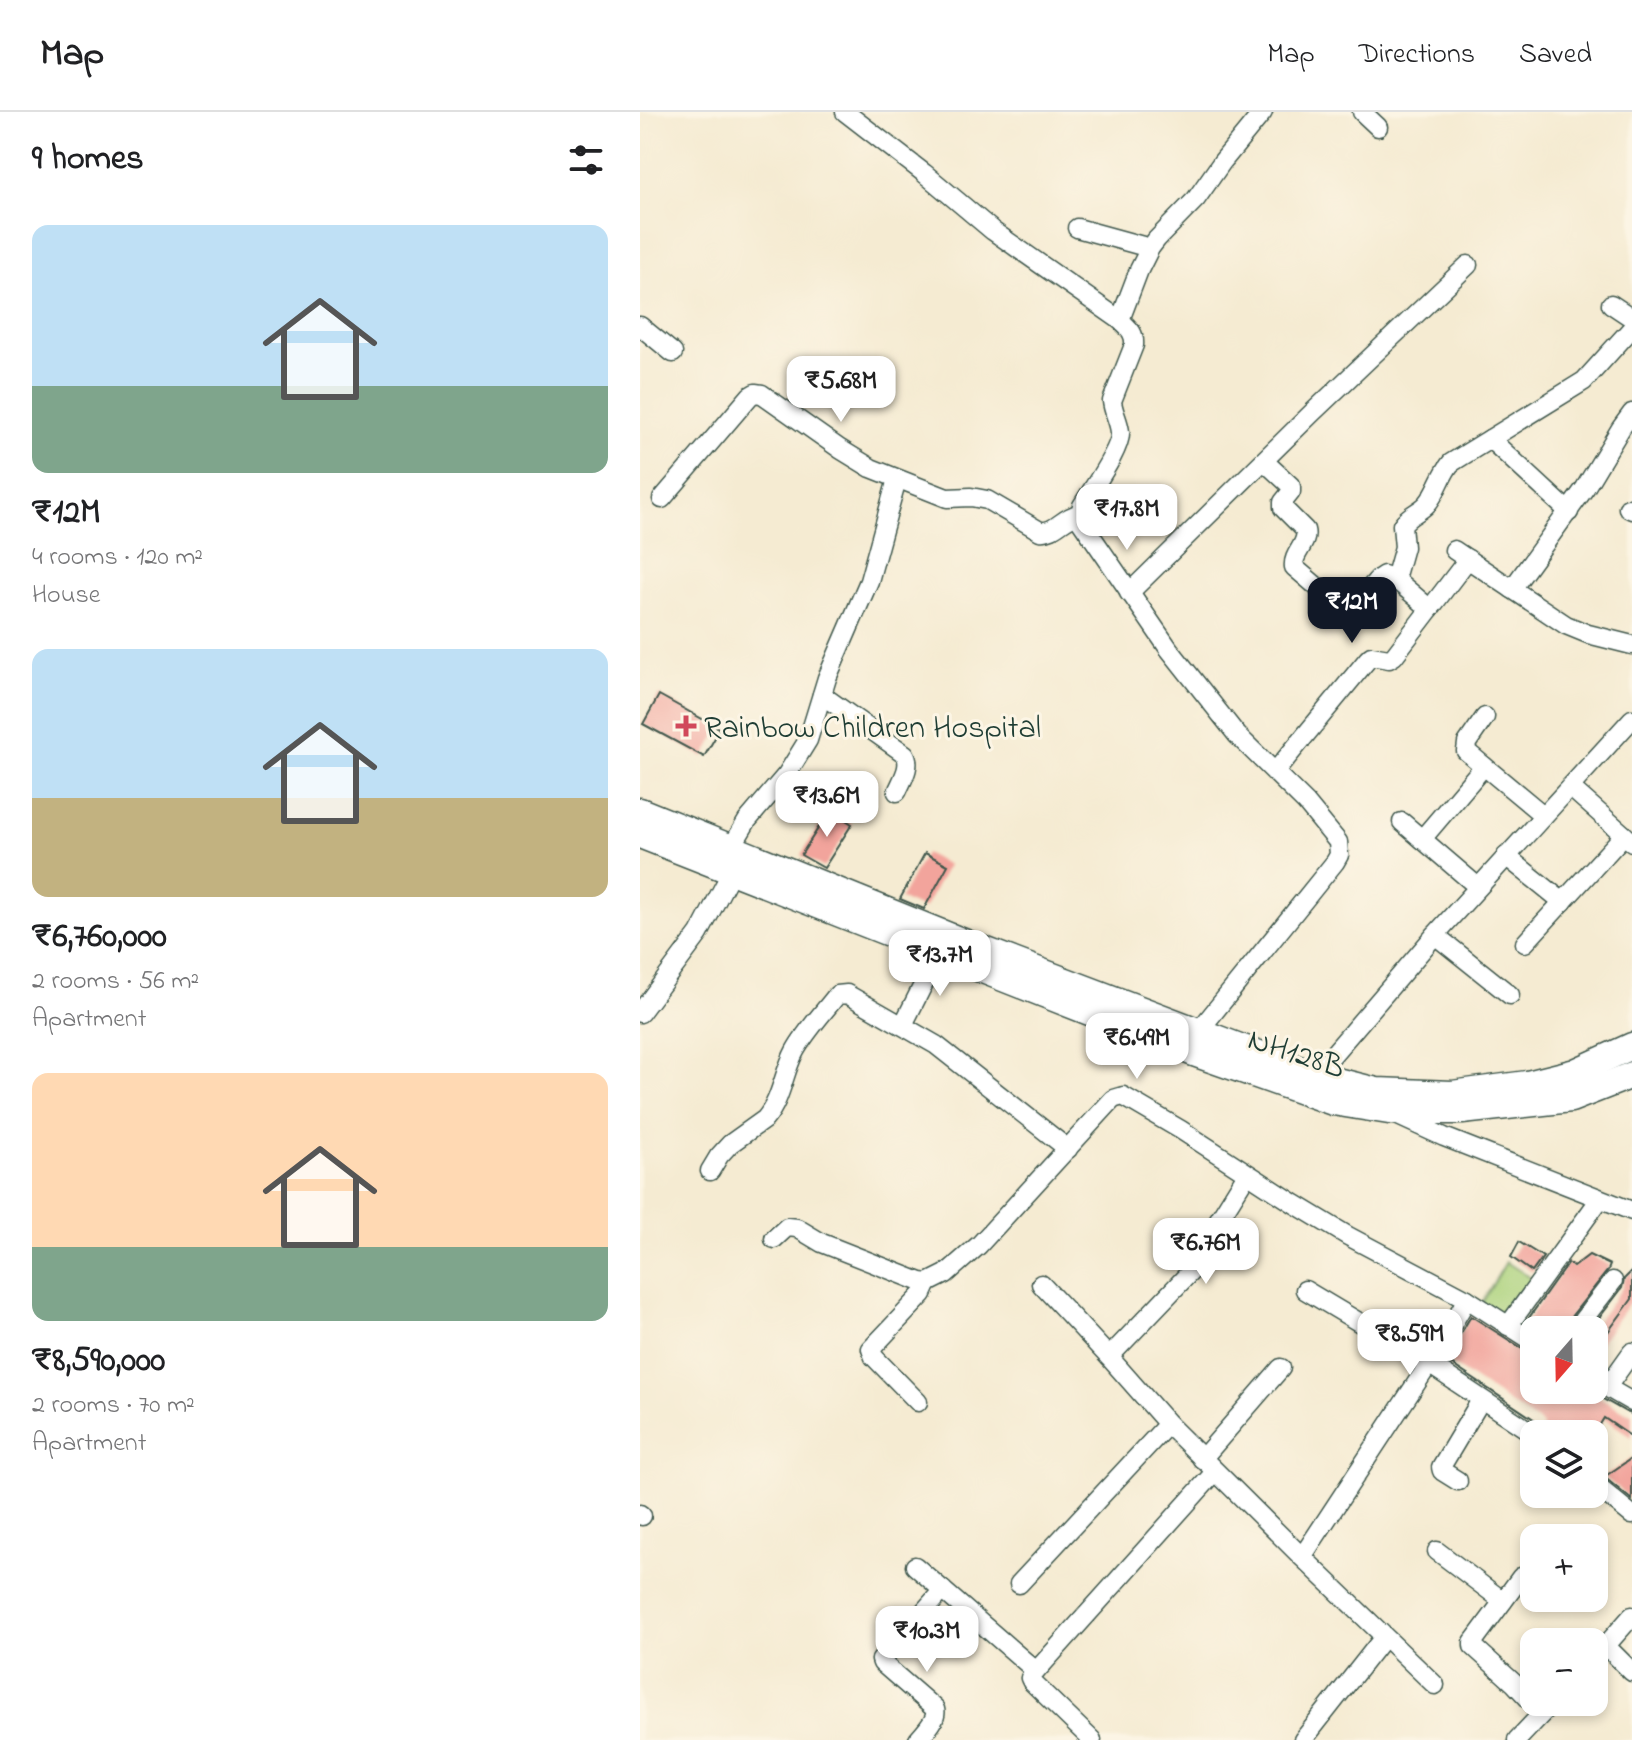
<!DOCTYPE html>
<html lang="en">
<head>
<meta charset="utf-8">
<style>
  body { margin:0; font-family:"Indie Flower",sans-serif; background:#f6f6f6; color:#202124; height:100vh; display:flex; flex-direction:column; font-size:30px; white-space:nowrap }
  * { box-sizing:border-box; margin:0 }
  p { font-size:26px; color:#757577 }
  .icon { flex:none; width:44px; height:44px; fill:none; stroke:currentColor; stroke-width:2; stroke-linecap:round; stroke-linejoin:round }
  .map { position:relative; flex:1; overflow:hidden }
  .drawer { display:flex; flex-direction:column; background:#fff; width:640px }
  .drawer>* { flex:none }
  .needle { width:52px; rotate:200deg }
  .tools { position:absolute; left:880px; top:1204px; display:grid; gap:16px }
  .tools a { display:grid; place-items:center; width:88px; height:88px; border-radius:16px; background:#fff; box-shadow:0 4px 12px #0003; font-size:40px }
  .price { position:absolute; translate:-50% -68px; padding:0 18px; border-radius:16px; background:#fff; color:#222; font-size:26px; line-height:52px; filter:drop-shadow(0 2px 4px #0008) }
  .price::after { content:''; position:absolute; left:50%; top:48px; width:24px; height:18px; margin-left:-12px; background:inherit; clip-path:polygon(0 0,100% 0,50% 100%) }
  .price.selected { background:#111827; color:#fff }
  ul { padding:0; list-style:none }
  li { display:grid; align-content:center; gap:16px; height:424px; padding:0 32px }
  li span { display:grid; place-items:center; height:248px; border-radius:16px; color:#555 }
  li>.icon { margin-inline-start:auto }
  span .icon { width:144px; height:144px; fill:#fffc; stroke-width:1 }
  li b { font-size:34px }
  h2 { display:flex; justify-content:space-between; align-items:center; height:96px; padding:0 32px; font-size:34px }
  header { display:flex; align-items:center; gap:48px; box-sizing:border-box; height:112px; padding:0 40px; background:#fff; border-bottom:2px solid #e0e0e0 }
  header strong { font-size:38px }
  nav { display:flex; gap:44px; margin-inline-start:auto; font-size:28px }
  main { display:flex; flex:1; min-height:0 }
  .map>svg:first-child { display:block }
  .green { fill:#abd27c; stroke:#658858; stroke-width:2 }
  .building { fill:#f2a49c }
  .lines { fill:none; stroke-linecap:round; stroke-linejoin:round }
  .minor-casing { stroke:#3f574c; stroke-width:21 }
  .highway-casing { stroke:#3f574c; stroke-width:29 }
  .minor { stroke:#fff; stroke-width:18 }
  .highway { stroke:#fff; stroke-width:26 }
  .poi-dot { fill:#d1495b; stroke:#fcf5e5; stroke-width:3 }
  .labels { text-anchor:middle; stroke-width:6; stroke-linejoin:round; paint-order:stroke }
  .poi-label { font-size:32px; fill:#1f3d34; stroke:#fcf5e5; text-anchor:start }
  .street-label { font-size:32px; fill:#1f3d34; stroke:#fcf5e5 }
</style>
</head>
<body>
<header>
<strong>Map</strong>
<nav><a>Map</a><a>Directions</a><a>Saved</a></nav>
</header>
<main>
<section class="drawer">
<h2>9 homes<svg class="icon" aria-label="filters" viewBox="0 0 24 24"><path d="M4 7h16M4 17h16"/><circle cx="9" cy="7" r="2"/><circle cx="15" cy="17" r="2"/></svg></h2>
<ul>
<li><span style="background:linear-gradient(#bfe0f5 65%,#7fa58c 0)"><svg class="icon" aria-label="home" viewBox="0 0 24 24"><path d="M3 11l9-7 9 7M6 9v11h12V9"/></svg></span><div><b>₹12M</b><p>4 rooms · 120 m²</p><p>House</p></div></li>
<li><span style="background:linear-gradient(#bfe0f5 60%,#c2b280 0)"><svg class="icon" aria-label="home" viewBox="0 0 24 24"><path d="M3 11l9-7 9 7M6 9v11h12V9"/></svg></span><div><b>₹6,760,000</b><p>2 rooms · 56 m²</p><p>Apartment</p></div></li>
<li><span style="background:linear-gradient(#ffd9b3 70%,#7fa58c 0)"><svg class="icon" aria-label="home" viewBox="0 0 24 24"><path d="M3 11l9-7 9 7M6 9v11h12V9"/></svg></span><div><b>₹8,590,000</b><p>2 rooms · 70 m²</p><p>Apartment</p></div></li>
</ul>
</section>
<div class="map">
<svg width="992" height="1628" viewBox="0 0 992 1628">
  <rect width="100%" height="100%" fill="#fcf5e5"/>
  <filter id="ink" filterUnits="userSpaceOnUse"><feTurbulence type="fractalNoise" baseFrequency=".0125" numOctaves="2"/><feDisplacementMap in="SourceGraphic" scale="16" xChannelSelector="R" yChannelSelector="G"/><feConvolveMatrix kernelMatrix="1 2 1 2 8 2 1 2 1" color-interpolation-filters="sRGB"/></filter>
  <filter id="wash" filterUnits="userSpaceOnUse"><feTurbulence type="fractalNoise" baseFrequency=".006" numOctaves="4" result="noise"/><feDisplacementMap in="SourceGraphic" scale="32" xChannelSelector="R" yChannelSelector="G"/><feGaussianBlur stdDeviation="1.8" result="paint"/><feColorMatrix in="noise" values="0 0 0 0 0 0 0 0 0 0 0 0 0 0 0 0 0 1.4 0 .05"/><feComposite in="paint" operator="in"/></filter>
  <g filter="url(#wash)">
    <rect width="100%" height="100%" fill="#f5ebd2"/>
    <path class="green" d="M866 1150 896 1169 868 1208 842 1191Z"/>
    <g id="blocks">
      <g class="building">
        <path d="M19 583 80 617 64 645 3 612Z"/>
        <path d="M190 698 212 712 184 756 161 743Z"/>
        <path d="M285 741 308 753 284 797 260 787Z"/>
        <path d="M879 1130 903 1145 892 1160 871 1145Z"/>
        <path d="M949 1143 970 1153 968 1158 926 1211 923 1218H898L886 1210 928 1151 933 1155Z"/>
        <path d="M992 1159V1187L954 1239V1218H950L982 1176 984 1167Z"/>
        <path d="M831 1204 888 1240 894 1242V1278H947L986 1300 992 1302V1325L964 1306 954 1322H906L901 1312 805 1248Z"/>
        <path d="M992 1346V1388L964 1365Z"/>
      </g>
    </g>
  </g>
  <g filter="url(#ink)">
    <use href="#blocks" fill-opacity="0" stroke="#3f574c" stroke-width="2"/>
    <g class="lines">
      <g class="minor-casing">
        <g id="minor">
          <path d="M205 0 284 61 353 119 480 208C488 216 495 220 494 233L472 289C473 300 479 309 480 320 482 336 451 378 442 394L440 402 441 409 529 537 597 623 666 691 698 730 699 743 695 750 558 920"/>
          <path d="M722 0 738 15"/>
          <path d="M437 116 510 136"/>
          <path d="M971 192 992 206"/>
          <path d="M480 208 499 158 510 136 517 127 556 87 582 50 623 0"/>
          <path d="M0 214 33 241"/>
          <path d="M850 327 929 400"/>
          <path d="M624 349 651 374V380L643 390V396L665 418C669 432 652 441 654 455L703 497 708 498 712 497 738 467 744 463 755 467 790 497"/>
          <path d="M22 387 110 284 115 281 122 282 200 337 231 356 307 386 331 385 347 388 400 419C416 421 423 404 440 402"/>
          <path d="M988 396 992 398"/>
          <path d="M814 438 926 513 948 522 992 533"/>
          <path d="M755 467 764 435 762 413C769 402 779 401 787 392 797 381 801 363 811 351L944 269 992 216"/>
          <path d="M872 477 945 376 981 316 992 301"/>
          <path d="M489 481 672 301 828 153"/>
          <path d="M182 583 265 642C272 654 262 668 257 680"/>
          <path d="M845 605 827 631 826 639 903 703"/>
          <path d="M635 660 728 547 731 544 749 547 754 544 828 447"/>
          <path d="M930 675 992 730"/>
          <path d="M762 710 838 775"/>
          <path d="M782 727 844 654"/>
          <path d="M91 736 107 709 147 662 168 628 187 566 229 469 257 367"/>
          <path d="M866 744 923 790"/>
          <path d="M795 823 870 883"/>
          <path d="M885 831 984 723"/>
          <path d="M0 901 59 822 92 759"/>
          <path d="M263 913 299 841"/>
          <path d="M676 962 795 823 992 607"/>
          <path d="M754 1002 804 1025 992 1099"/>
          <path d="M70 1059 79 1044 90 1032 125 1007C142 987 143 961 155 939 166 919 183 901 197 883L207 882 296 933 428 1037"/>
          <path d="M134 1127 147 1115 157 1116 182 1131 281 1170 288 1171 306 1162 339 1133 473 987 483 984 541 1018 655 1092 708 1124 827 1187 894 1230"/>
          <path d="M401 1172 469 1245 528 1312 662 1445 795 1573"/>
          <path d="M665 1178 789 1252 894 1322"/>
          <path d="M868 1214 960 1087"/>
          <path d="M935 1218 973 1169"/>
          <path d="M469 1245 558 1152 563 1133 607 1062"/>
          <path d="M954 1268 992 1290"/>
          <path d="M967 1275 992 1240"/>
          <path d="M278 1290 234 1245 231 1237 283 1182 288 1171"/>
          <path d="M562 1347 641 1256"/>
          <path d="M818 1369 802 1359 801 1355 841 1288"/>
          <path d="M959 1376 992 1403"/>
          <path d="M0 1402 2 1404"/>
          <path d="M797 1439 863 1489"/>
          <path d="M662 1445 789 1252 827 1187"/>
          <path d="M275 1454 396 1559"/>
          <path d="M881 1465 833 1530V1534L875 1572 902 1601"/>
          <path d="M379 1472 528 1312"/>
          <path d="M966 1534 992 1560"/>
          <path d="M954 1547 992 1504"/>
          <path d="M278 1628C285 1619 298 1608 295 1597L242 1551 241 1548 303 1478"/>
          <path d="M452 1628 392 1570 390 1566 575 1360"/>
          <path d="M663 1628 744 1525"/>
          <path d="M877 1628 913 1590"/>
        </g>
      </g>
      <g class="highway-casing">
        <g id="highway">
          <path d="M0 699 331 833 597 934 689 967 737 979 812 982 887 972 935 960 992 934"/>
          <path d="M0 723 551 940 693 990 749 999H822L931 987 992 963"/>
        </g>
      </g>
      <use href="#minor" class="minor"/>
      <use href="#highway" class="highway"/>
    </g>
  </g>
  <path class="poi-dot" d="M42 602h8v8h8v8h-8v8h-8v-8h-8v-8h8z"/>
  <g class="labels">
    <g class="poi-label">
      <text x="64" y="625">Rainbow Children Hospital</text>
    </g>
    <g class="street-label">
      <text transform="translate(657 940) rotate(18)" y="11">NH128B</text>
    </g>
  </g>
</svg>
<div class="tools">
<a><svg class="needle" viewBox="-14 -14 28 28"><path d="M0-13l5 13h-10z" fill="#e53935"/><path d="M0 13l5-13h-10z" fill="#757577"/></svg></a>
<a><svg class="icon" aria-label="layers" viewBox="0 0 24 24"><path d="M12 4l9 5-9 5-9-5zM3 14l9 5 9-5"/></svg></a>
<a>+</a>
<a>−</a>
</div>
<b class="price" style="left:201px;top:312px">₹5.68M</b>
<b class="price" style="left:487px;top:440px">₹17.8M</b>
<b class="price selected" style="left:712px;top:533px">₹12M</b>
<b class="price" style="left:187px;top:727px">₹13.6M</b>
<b class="price" style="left:300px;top:886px">₹13.7M</b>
<b class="price" style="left:497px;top:969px">₹6.49M</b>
<b class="price" style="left:566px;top:1174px">₹6.76M</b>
<b class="price" style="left:770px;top:1265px">₹8.59M</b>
<b class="price" style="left:287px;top:1562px">₹10.3M</b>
</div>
</main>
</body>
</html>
